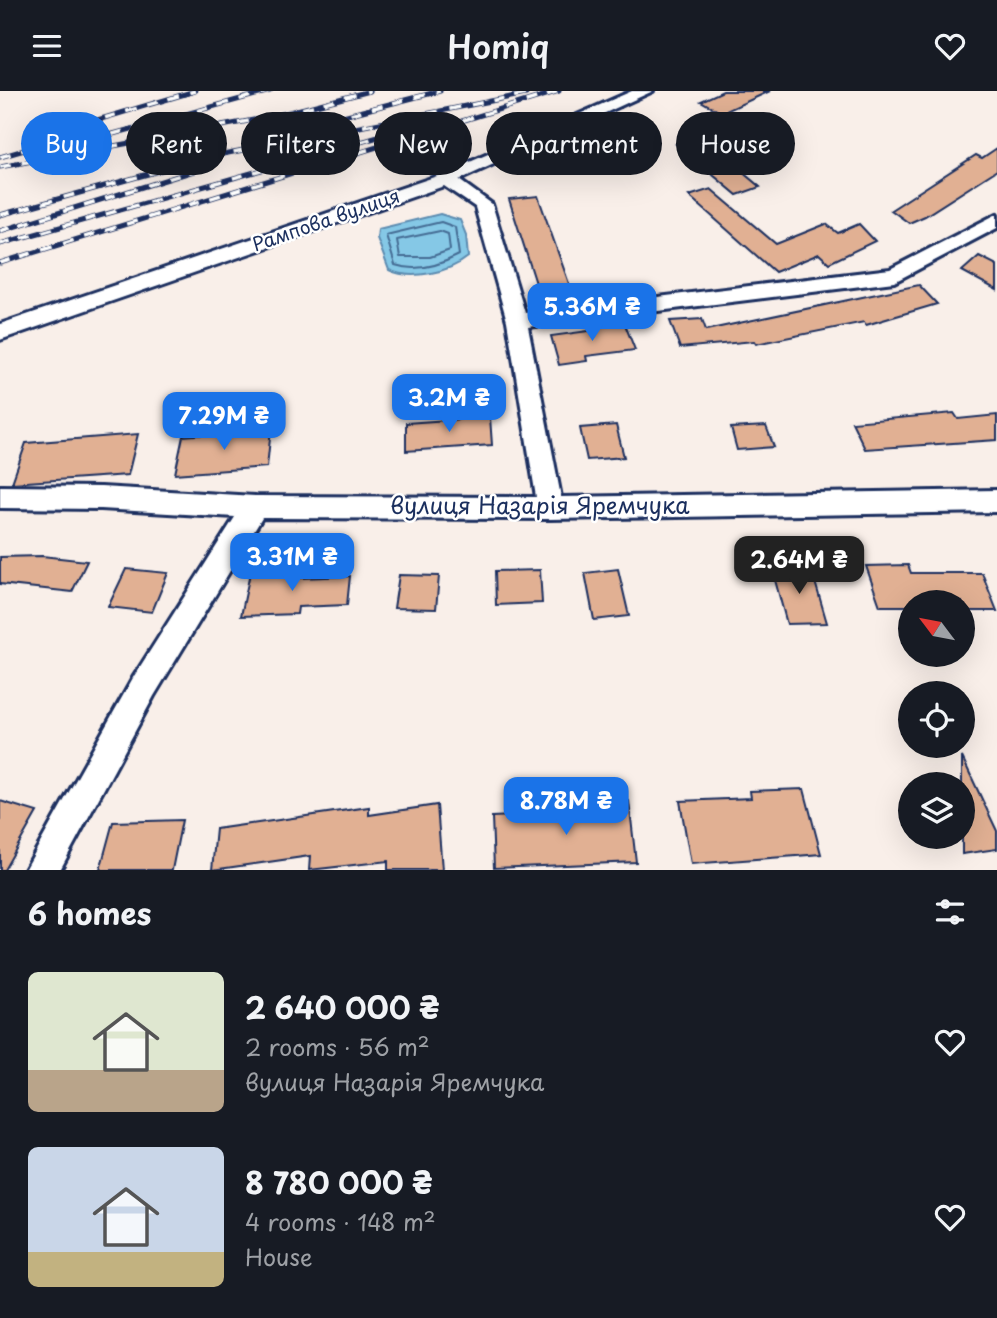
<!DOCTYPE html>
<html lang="en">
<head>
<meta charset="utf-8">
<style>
  body { margin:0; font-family:"Playpen Sans",sans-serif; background:#20242c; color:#f1f3f6; height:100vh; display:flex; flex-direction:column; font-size:26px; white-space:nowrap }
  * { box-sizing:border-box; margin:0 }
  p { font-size:23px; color:#9ea1a6 }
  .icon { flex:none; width:38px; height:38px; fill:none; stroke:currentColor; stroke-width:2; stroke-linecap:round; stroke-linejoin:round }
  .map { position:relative; height:779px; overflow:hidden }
  .side { display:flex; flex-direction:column; background:#171b24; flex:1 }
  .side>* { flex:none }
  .guide { position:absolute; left:21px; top:21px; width:956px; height:63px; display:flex; gap:14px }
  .needle { width:46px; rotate:302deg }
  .buttons { position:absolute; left:898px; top:499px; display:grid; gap:14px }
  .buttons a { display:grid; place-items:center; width:77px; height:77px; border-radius:50%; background:#171b24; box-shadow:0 7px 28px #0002; font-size:35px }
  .price { position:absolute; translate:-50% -60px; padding:0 16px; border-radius:14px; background:#1a73e8; color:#fff; font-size:23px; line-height:46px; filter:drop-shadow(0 2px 4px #0008) }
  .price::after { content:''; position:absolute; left:50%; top:42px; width:21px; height:16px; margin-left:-10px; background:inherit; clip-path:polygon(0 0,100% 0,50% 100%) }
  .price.current { background:#222; color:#fff }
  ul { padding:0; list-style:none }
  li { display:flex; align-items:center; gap:21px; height:175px; padding:0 28px }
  li span { display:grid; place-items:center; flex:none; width:196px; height:140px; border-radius:10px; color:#555 }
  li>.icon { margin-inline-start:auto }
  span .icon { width:84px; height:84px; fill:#fffc; stroke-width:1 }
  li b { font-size:30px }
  h2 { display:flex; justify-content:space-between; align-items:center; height:84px; padding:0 28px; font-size:30px }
  .tag { padding:0 24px; border-radius:32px; background:#171b24; box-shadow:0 7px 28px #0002; font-size:24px; line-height:63px }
  .tag.current { background:#1a73e8; color:#fff }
  header { display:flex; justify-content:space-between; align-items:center; height:91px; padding:0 28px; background:#171b24; font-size:32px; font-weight:600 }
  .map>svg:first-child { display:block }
  .water { fill:#85c8e6; stroke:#5b8bb0; stroke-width:2 }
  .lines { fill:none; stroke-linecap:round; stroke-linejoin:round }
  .shore { stroke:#456c94; stroke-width:2 }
  .building { fill:#e1b093; stroke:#1b2f5e; stroke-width:2 }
  .minor-casing { stroke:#1b2f5e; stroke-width:6 }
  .minor { fill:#fff; fill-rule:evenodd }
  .rail-casing { stroke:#1b2f5e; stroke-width:5 }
  .rail { stroke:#fff; stroke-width:3.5; stroke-dasharray:11; stroke-linecap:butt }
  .labels { text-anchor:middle; stroke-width:5; stroke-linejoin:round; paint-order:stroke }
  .far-street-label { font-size:19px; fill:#1b2f5e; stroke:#fff }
  .street-label { font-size:23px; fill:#1b2f5e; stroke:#fff }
</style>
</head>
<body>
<header><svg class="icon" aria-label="menu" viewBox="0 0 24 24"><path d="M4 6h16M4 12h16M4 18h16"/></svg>Homiq<svg class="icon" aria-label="heart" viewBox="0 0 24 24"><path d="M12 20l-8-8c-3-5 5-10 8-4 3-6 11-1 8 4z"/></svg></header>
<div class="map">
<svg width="997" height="779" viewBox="0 0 997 779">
  <rect width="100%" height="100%" fill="#f9efe9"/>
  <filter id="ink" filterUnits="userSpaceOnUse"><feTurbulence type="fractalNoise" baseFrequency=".0143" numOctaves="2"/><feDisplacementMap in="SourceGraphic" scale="14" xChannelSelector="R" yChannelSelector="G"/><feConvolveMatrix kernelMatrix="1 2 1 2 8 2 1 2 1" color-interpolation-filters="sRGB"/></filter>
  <g filter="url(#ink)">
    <path class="water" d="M440 123 460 129 466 144 468 166C450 181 411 190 389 179L377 147 378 138Z"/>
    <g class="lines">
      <g class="shore">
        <path d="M441 131 455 136 459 164C440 174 416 181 395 174L386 144Z"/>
        <path d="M440 140 448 143 450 159 430 166H400L397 149Z"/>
      </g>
    </g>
    <g class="building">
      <path d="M723 0H770L722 22 701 10Z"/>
      <path d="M699 45 760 96 737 104 676 53Z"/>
      <path d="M997 57V79L925 125 909 132 891 119 976 64 982 67Z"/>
      <path d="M711 98 776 153 826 133 838 142 859 133 875 150 829 172 819 163 775 181 689 105Z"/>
      <path d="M538 105 572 201 540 205 509 108Z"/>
      <path d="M979 165 997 174V199L962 180Z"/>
      <path d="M919 194 937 213 866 234 864 231 756 253 754 250 680 257 670 230 702 228 706 239Z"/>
      <path d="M624 231 635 259 586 265 587 270 559 274 551 245 596 239 594 234Z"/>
      <path d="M954 322 958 328 997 324V349L865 358 852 331Z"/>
      <path d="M490 326 492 354 406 360V332Z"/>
      <path d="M616 334 624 366 587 369 580 337Z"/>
      <path d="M766 335 774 356 737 359 731 337Z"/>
      <path d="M271 338 267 376 175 383 183 345Z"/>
      <path d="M138 343 128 384 12 392 26 352Z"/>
      <path d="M42 465 87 470 72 501 0 493V466Z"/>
      <path d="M908 474 911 482H982L997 520H962V511H910V515H880L866 475Z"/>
      <path d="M811 477 827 532 787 533 772 478Z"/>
      <path d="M126 478 168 482 152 521 108 516Z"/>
      <path d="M618 478 629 525 594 529 585 482Z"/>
      <path d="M540 479 542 512 496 514 495 480Z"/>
      <path d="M303 481 302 487 350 485 347 514 298 516 297 523 241 525 250 482Z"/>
      <path d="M399 484 439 485 436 518 394 517Z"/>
      <path d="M962 666 997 740V758L962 763Z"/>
      <path d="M804 698 821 763 691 773 680 710 751 707 750 700Z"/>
      <path d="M0 710 37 721 4 779H0Z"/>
      <path d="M629 710 636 771 494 777 492 726 576 722 575 713Z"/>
      <path d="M437 714 442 779H388V770L309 779 310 765 212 779 216 738 369 716V724Z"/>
      <path d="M182 729 172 779H100L113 731Z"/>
    </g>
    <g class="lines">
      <g class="minor-casing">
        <path id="minor" d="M632 0H653L459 89 492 113 525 222 890 178 997 123V137L894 191 528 236 561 406 997 399V421L550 428 262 427 154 605 60 779H25L134 585 235 426 101 418 0 417V395L101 396 255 405 536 406 507 230 475 116 444 95 0 249V233L440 84Z"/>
      </g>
      <use href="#minor" class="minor"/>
      <g class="rail-casing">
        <g id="rail">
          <path d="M84 33 195 0"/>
          <path d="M308 34 440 0"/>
          <path d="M91 49 270 0"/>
          <path d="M0 66 101 37"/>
          <path d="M0 76 270 26 370 0"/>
          <path d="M0 124 213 65 526 3"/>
          <path d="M0 140 197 79"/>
          <path d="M0 153 396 41"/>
          <path d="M0 172 559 0"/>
        </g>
      </g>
      <use href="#rail" class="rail"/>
    </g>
  </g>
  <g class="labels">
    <g class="far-street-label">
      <text transform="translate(326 129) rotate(-19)" y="7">Рампова вулиця</text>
    </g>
    <g class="street-label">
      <text x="540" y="423">вулиця Назарія Яремчука</text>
    </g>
  </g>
</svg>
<div class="buttons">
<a><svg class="needle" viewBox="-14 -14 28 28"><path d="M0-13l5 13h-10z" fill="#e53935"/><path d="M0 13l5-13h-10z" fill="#9ea1a6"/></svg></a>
<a><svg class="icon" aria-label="locate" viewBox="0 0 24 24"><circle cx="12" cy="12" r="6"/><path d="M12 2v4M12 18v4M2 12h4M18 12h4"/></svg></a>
<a><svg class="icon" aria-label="layers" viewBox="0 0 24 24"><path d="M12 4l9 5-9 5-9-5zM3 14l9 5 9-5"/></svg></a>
</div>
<b class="price" style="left:592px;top:252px">5.36M ₴</b>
<b class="price" style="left:449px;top:343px">3.2M ₴</b>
<b class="price" style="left:224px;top:361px">7.29M ₴</b>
<b class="price" style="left:292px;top:502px">3.31M ₴</b>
<b class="price current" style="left:799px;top:505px">2.64M ₴</b>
<b class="price" style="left:566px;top:746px">8.78M ₴</b>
<div class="guide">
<a class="tag current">Buy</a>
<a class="tag">Rent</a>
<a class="tag">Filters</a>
<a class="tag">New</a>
<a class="tag">Apartment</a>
<a class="tag">House</a>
</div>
</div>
<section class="side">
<h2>6 homes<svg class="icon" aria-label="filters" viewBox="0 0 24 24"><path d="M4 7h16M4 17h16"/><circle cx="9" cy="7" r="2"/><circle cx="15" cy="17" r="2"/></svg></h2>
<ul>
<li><span style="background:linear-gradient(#dfe7d0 70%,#b9a48a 0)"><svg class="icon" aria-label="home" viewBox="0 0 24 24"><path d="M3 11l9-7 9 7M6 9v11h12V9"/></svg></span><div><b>2 640 000 ₴</b><p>2 rooms · 56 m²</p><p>вулиця Назарія Яремчука</p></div><svg class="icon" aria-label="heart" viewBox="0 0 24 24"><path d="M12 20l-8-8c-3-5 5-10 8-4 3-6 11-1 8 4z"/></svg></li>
<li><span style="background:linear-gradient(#c9d6e8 75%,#c2b280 0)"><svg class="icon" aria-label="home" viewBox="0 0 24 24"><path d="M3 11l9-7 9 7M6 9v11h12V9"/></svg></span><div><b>8 780 000 ₴</b><p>4 rooms · 148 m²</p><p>House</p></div><svg class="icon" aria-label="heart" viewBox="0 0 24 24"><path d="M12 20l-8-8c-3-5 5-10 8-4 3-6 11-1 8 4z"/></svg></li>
</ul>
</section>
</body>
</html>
